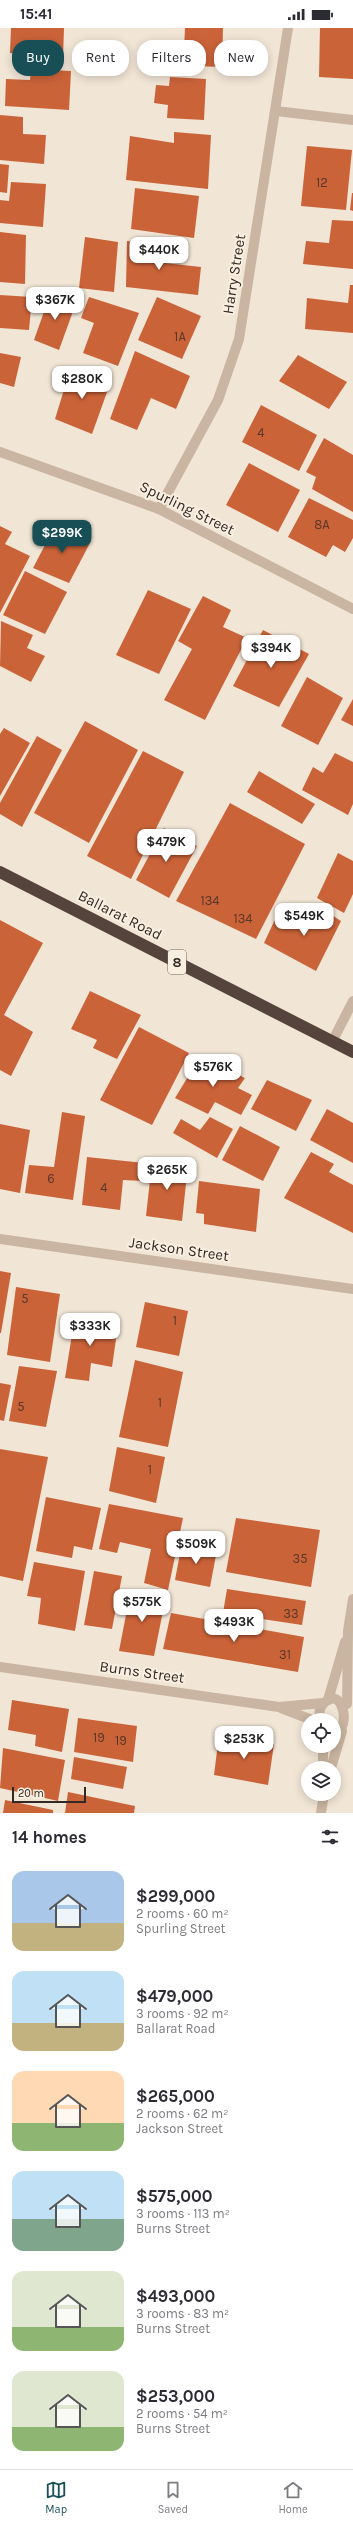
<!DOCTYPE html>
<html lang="en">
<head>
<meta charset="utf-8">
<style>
  body { margin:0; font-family:Karla,sans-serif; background:#f2f2f3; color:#2b2b33; height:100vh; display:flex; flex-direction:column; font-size:15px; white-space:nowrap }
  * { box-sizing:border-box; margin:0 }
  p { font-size:13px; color:#7c7c81 }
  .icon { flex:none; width:22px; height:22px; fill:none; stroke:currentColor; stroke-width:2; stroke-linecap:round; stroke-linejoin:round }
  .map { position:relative; height:1785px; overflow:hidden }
  .side { display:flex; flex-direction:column; background:#fff; flex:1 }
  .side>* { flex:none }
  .banner { position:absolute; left:12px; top:12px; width:329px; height:36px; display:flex; gap:8px }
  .tools { position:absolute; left:301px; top:1685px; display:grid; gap:8px }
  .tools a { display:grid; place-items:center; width:40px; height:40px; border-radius:50%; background:#fff; box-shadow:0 2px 10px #0003; font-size:20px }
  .scale { position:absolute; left:12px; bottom:10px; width:74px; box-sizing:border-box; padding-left:4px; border:2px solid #332924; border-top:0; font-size:11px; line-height:14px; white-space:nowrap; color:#332924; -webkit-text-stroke:3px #f9efe1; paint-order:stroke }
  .price { position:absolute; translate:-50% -34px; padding:0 9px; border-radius:8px; background:#fff; color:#222; font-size:13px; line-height:26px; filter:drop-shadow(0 1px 2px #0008) }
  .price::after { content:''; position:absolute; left:50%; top:24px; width:12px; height:9px; margin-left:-6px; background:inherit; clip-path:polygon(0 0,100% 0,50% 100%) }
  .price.current { background:#184f56; color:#fff }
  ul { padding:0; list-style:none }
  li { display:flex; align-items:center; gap:12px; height:100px; padding:0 12px }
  li span { display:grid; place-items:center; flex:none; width:112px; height:80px; border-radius:12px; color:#555 }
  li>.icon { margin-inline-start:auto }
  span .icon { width:48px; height:48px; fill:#fffc; stroke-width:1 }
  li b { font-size:17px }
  h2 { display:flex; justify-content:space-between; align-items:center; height:48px; padding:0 12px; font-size:17px }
  .pill { padding:0 14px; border-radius:16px; background:#fff; box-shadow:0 2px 10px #0003; font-size:14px; line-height:36px }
  .pill.current { background:#184f56; color:#fff }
  .status { display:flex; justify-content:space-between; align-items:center; height:28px; padding:0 20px; background:#fff; direction:ltr }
  .status svg { height:11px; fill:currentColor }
  .dock { display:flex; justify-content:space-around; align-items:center; height:56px; border-top:1px solid #e1e1e2; background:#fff; font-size:11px; color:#7c7c81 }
  .dock a { display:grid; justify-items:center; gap:2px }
  .dock .current { color:#184f56 }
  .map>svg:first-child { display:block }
  .building { fill:#cb6339 }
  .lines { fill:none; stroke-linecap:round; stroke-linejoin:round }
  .street { stroke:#c9b5a1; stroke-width:10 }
  .highway { stroke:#54443b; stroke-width:12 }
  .labels { text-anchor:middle; stroke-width:4; stroke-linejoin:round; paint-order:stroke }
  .number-label { font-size:13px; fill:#593829 }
  .shield { fill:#f9efe1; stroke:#6e645d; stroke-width:1 }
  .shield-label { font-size:14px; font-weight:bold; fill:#332924 }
  .street-label { font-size:15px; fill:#332924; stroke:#f9efe1 }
</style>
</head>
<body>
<div class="status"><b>15:41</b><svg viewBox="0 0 49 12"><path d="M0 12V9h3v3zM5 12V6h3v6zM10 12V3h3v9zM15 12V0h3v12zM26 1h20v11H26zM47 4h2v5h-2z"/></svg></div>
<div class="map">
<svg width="353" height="1785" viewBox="0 0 353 1785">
  <rect width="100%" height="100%" fill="#f1e5d5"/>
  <g class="building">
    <path d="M11 0H64L63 30 10 25Z"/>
    <path d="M185 0H223L222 39 167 37V21H184Z"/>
    <path d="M320 0H353V51L319 49Z"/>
    <path d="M31 41 71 43 69 82 5 78 6 51 30 52Z"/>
    <path d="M170 49 206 51 204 92 167 90 168 77 154 75 156 57 169 58Z"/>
    <path d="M0 87 23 89V106L46 107 44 136 0 132Z"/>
    <path d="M174 104 211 107 208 161 126 152 130 108 174 115Z"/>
    <path d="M307 118 352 122 346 182 301 178Z"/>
    <path d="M0 136 9 137 7 165 0 164Z"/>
    <path d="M11 154 46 156 43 199 0 195V172L9 173Z"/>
    <path d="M135 160 199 168 194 210 131 201Z"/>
    <path d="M352 165H353V183L350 182Z"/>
    <path d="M332 192 353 193V241L303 236 306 213 329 215Z"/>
    <path d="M0 204 26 207 25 256 0 254Z"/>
    <path d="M85 209 118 214 114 264 79 260Z"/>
    <path d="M127 213 166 217 165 235 201 239 198 267 126 259Z"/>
    <path d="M350 257H353V305L305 301 307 270 348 275Z"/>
    <path d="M51 264 76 275 59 322 34 312Z"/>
    <path d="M0 267 32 269 29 302 0 300Z"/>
    <path d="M89 269 139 285 118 338 83 325 94 295 81 290Z"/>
    <path d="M157 269 201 288 182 331 138 312Z"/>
    <path d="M135 323 190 348 176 381 151 370 137 402 110 391Z"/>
    <path d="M0 325 21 329 14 359 0 355Z"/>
    <path d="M298 327 347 354 329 381 279 353Z"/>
    <path d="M71 339 111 353 92 406 55 391Z"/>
    <path d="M261 377 317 407 299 443 242 414Z"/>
    <path d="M324 410 353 427V484L312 461 316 449 306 444Z"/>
    <path d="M249 435 300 462 278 504 226 477Z"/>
    <path d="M309 470 353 492V510L345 524 333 517 326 529 288 509Z"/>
    <path d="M56 496 91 513 69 555 33 540Z"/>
    <path d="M0 498 12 504 5 516 30 528 0 585Z"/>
    <path d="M25 543 67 564 45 606 3 587Z"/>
    <path d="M148 562 191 581 159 646 116 627Z"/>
    <path d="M203 568 231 582 223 599 247 610 205 692 164 672 192 621 178 613Z"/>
    <path d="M1 593 33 607 27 620 45 628 31 654 0 638Z"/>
    <path d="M263 602 309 626 279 679 233 658Z"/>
    <path d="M307 649 343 670 318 717 281 698Z"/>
    <path d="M353 671V698L341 692Z"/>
    <path d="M85 693 138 722 89 815 34 785Z"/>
    <path d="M4 700 30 715 0 768V706Z"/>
    <path d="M37 708 62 722 22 799 0 786V775Z"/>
    <path d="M143 723 184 744 131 851 87 828Z"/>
    <path d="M335 725 353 734V776L348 787 302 762 313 739 323 745Z"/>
    <path d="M259 743 315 776 302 796 247 764Z"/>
    <path d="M230 775 305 816 256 911 176 873Z"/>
    <path d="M164 800 197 818 169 870 136 852Z"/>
    <path d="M338 825 353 833V866L344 885 317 870Z"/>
    <path d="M315 876 341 893 316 943 264 915 279 883 304 898Z"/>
    <path d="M0 892 43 915 4 987 33 1004 11 1048 0 1042Z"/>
    <path d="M90 963 141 987 117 1031 93 1020 97 1012 71 1001Z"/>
    <path d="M139 999 189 1025 152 1097 100 1072Z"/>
    <path d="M200 1029 245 1050 238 1060 252 1067 241 1087 215 1074 208 1086 175 1070Z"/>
    <path d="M267 1052 312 1072 296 1103 251 1081Z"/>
    <path d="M327 1081 353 1095V1135L310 1112Z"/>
    <path d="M62 1084 85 1088 73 1172 25 1165 29 1137 54 1139Z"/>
    <path d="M210 1089 233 1101 217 1130 173 1105 181 1091 200 1102Z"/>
    <path d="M0 1096 30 1102 20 1165 0 1161Z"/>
    <path d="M240 1098 280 1119 263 1153 222 1132Z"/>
    <path d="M311 1124 334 1136 329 1144 353 1157V1205L284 1170Z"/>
    <path d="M87 1129 144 1135 143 1153 123 1152 120 1182 82 1177Z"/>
    <path d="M152 1134 188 1137 182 1193 146 1188Z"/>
    <path d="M199 1153 260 1161 256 1204 204 1196V1186L196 1185Z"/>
    <path d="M0 1243 11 1245 1 1305H0Z"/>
    <path d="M16 1259 60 1266 50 1334 7 1327Z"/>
    <path d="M145 1274 188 1283 179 1328 136 1319Z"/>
    <path d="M75 1288 118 1297 112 1339 91 1335 89 1353 65 1350Z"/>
    <path d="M135 1332 183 1344 168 1419 119 1409Z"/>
    <path d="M19 1338 57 1343 46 1399 9 1393Z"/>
    <path d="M0 1355 11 1357 4 1393 0 1392Z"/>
    <path d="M117 1419 165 1429 156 1475 109 1463Z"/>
    <path d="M0 1421 48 1429 23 1553 0 1548Z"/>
    <path d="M46 1469 101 1480 92 1522 74 1518 72 1530 36 1523Z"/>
    <path d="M109 1476 183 1490 168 1562 144 1555 151 1521 120 1514 117 1525 99 1521Z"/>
    <path d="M236 1490 320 1502 311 1559 226 1544Z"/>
    <path d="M182 1515 217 1522 210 1559 175 1552Z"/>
    <path d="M34 1534 85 1543 75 1603 38 1596 41 1570 27 1568Z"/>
    <path d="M94 1543 122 1548 112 1601 84 1597Z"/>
    <path d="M131 1561 166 1568 154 1628 119 1623Z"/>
    <path d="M227 1561 306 1573 302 1597 223 1585Z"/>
    <path d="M171 1585 304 1609 298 1644 163 1621Z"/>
    <path d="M12 1672 69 1681 62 1724 35 1718 36 1707 8 1702Z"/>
    <path d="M78 1690 137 1698 133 1734 74 1724Z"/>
    <path d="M219 1707 274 1716 268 1757 214 1747Z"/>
    <path d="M3 1720 65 1732 58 1773 0 1760Z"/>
    <path d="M74 1729 127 1739 123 1761 71 1751Z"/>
    <path d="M68 1764 135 1778 134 1785H65Z"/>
    <path d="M5 1772 53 1782V1785H3Z"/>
  </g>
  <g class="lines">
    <g class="street">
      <path d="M276 83 353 92"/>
      <path d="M0 424 159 481 353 581"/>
      <path d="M159 481 218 372 239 311 288 0"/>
      <path d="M332 1014 353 973"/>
      <path d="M0 1211 353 1261"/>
      <path d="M0 1639 279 1679 323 1675"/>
      <path d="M328 1672 345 1614"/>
      <path d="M347 1676 348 1603 353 1571"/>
      <path d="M281 1680 312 1692"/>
      <path d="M319 1692 320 1680C342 1649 353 1704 334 1704"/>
      <path d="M323 1718V1740"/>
      <path d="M331 1740 342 1703"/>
      <path d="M321 1785 324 1766"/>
    </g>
    <path class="highway" d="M0 844 353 1024"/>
  </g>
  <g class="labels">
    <g class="number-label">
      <text x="322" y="159">12</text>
      <text x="180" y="313">1A</text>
      <text x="261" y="409">4</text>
      <text x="322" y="501">8A</text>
      <text x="210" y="877">134</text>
      <text x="243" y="895">134</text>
      <text x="51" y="1155">6</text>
      <text x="104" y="1164">4</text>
      <text x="25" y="1275">5</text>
      <text x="175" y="1297">1</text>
      <text x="160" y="1379">1</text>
      <text x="21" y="1383">5</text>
      <text x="150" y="1446">1</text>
      <text x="300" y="1535">35</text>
      <text x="291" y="1590">33</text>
      <text x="285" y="1631">31</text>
      <text x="99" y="1714">19</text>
      <text x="121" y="1717">19</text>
    </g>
    <rect class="shield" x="168" y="922" width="18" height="24" rx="3"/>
    <g class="shield-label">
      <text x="177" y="939">8</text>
    </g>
    <g class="street-label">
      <text transform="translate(234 246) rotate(-81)" y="5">Harry Street</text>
      <text transform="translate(187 480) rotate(26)" y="5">Spurling Street</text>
      <text transform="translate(120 887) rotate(27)" y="5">Ballarat Road</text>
      <text transform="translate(179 1221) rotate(8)" y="5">Jackson Street</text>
      <text transform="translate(142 1644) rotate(8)" y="5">Burns Street</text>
    </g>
  </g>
</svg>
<div class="tools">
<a><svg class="icon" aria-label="locate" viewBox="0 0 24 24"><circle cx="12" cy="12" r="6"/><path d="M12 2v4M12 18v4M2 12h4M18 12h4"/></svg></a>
<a><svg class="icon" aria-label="layers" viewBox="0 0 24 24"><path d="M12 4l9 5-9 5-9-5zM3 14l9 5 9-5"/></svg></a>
</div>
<div class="scale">20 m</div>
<b class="price" style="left:159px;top:243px">$440K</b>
<b class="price" style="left:55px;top:293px">$367K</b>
<b class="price" style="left:82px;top:372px">$280K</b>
<b class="price current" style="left:62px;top:526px">$299K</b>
<b class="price" style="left:271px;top:641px">$394K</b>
<b class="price" style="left:166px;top:835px">$479K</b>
<b class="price" style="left:304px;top:909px">$549K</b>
<b class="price" style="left:213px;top:1060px">$576K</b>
<b class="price" style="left:167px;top:1163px">$265K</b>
<b class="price" style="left:90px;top:1319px">$333K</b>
<b class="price" style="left:196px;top:1537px">$509K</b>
<b class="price" style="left:142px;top:1595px">$575K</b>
<b class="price" style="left:234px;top:1615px">$493K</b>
<b class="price" style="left:244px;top:1732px">$253K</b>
<div class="banner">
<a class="pill current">Buy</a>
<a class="pill">Rent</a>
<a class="pill">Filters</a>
<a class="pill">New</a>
</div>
</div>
<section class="side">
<h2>14 homes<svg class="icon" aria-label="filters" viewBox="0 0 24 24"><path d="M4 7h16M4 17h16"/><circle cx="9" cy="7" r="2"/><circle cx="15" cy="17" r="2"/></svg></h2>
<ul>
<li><span style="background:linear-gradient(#a9c7e8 65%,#c2b280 0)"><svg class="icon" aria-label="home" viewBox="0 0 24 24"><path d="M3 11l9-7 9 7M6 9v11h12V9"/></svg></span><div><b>$299,000</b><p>2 rooms · 60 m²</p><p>Spurling Street</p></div></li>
<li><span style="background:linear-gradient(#bfe0f5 65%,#c2b280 0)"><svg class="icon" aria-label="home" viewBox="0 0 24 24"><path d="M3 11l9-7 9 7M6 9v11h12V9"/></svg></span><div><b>$479,000</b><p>3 rooms · 92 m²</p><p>Ballarat Road</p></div></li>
<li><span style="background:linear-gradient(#ffd9b3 65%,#8fb573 0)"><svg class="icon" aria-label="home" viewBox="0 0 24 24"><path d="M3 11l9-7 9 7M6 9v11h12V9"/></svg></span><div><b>$265,000</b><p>2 rooms · 62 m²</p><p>Jackson Street</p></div></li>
<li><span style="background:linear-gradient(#bfe0f5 60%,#7fa58c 0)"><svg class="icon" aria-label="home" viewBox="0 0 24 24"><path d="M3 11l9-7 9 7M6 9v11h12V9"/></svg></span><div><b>$575,000</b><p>3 rooms · 113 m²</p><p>Burns Street</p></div></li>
<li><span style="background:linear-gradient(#dfe7d0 70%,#8fb573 0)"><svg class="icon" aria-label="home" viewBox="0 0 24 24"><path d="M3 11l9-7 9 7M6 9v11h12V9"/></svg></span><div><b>$493,000</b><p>3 rooms · 83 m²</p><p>Burns Street</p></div></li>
<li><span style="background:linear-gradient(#dfe7d0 70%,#8fb573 0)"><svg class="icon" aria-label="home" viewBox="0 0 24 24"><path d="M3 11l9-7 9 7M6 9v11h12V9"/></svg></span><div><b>$253,000</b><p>2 rooms · 54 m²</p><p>Burns Street</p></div></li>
</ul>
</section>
<nav class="dock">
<a class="current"><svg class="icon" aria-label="map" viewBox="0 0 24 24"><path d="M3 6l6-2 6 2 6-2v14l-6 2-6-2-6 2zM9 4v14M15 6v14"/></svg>Map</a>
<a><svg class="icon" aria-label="saved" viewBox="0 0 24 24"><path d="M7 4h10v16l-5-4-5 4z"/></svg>Saved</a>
<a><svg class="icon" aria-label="home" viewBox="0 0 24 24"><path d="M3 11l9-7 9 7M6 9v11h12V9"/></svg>Home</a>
</nav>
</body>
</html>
